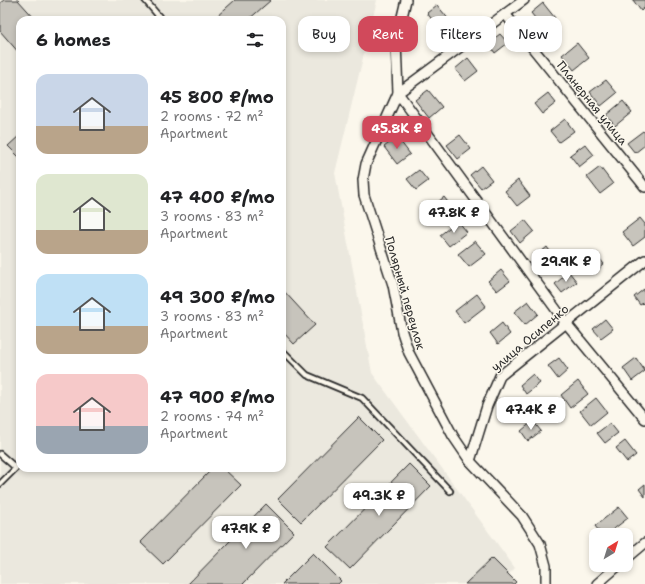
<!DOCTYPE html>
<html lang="en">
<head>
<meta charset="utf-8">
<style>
  body { margin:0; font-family:"Shantell Sans",sans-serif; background:#f2f2f2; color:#202124; height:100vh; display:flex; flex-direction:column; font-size:15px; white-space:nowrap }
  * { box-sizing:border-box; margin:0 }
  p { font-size:13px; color:#757577 }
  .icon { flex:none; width:22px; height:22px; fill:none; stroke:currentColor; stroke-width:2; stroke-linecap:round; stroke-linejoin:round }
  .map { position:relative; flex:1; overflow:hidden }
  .drawer { position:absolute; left:16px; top:16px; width:270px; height:456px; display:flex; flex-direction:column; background:#fff; border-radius:12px; box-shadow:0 2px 6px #0003 }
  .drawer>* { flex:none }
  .hud { position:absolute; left:298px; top:16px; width:287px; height:36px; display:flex; gap:8px }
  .needle { width:26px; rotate:38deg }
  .tools { position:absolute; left:589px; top:528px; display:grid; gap:8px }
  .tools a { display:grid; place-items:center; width:44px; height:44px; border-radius:8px; background:#fff; box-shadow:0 2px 6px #0003; font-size:20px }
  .price { position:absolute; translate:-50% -34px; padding:0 9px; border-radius:8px; background:#fff; color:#222; font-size:13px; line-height:26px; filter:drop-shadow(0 1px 2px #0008) }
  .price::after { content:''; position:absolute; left:50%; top:24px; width:12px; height:9px; margin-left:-6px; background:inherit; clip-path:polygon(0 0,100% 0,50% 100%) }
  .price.selected { background:#d1495b; color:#fff }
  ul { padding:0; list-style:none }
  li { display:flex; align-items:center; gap:12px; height:100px; padding:0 20px }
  li span { display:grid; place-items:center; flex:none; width:112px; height:80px; border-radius:12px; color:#555 }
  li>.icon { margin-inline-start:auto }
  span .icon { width:48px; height:48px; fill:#fffc; stroke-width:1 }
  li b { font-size:17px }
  h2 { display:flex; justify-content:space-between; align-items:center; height:48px; padding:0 20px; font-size:17px }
  .chip { padding:0 14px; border-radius:12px; background:#fff; box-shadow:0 2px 6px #0003; font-size:14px; line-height:36px }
  .chip.selected { background:#d1495b; color:#fff }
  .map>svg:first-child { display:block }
  .built { fill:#ebe8de; fill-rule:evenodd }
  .building { fill:#c7c4bc; stroke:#2b2b2b }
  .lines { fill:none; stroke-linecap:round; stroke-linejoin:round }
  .lane-casing { stroke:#2b2b2b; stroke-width:8 }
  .street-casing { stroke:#2b2b2b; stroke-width:12 }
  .lane { stroke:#fbf7ec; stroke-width:4.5 }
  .street { stroke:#fbf7ec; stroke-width:9 }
  .labels { text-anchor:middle; stroke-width:3; stroke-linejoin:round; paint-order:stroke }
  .street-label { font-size:12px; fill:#2b2b2b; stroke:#fbf7ec }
</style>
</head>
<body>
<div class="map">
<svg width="645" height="584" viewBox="0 0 645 584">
  <rect width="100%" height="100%" fill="#fbf7ec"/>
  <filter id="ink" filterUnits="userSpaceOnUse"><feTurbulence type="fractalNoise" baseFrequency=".025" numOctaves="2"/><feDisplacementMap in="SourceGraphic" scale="8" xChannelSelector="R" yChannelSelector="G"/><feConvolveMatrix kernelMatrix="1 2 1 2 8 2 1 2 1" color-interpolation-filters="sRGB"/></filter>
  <g filter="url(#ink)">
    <path class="built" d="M0 0H377L335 173 372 373 515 568 499 584H0ZM20 20H282V468H20Z"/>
    <g class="building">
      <path d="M4 0H18L36 20H20V54L0 31V3Z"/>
      <path d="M235 0H271L248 20H219L216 17Z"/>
      <path d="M633 0H645V7L641 11Z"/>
      <path d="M543 3 555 18 543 28 531 13Z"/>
      <path d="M437 5 450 21 440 30 427 13Z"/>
      <path d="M500 34 508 43 495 53 488 43Z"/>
      <path d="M577 43 589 58 574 70 562 55Z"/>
      <path d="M468 58 478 71 465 81 455 69Z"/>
      <path d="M606 80 617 93 601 106 590 92Z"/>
      <path d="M428 90 442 107 429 118 415 100Z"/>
      <path d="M548 93 556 103 542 114 534 104Z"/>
      <path d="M623 101 632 112 615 126 606 115Z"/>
      <path d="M565 119 574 131 559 142 550 131Z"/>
      <path d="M643 131 645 133V145L635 153 627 143Z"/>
      <path d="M20 135V158L8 146Z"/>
      <path d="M460 135 471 149 458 159 447 145Z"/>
      <path d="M397 137 410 154 397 164 384 147Z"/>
      <path d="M585 144 594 155 579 167 570 155Z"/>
      <path d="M481 166 492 180 481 188 470 175Z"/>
      <path d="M600 167 613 184 600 194 587 177Z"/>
      <path d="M419 170 428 181 416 190 407 179Z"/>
      <path d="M518 180 530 196 517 206 505 191Z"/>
      <path d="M444 197 454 210 441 220 431 208Z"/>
      <path d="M640 218 645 224V237L633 246 622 232Z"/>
      <path d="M525 220 534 231 520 243 511 231Z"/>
      <path d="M458 221 467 232 449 246 440 235Z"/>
      <path d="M475 241 486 254 469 267 458 254Z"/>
      <path d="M547 247 555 258 543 268 535 257Z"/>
      <path d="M595 253 604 264 596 271 587 260Z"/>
      <path d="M501 270 510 281 497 291 488 281Z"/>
      <path d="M569 272 577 282 562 293 555 284Z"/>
      <path d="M282 289 315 325 294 344 282 331Z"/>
      <path d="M644 289 645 302 640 305 634 297Z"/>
      <path d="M477 294 486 306 464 323 455 311Z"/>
      <path d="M528 301 538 314 525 325 514 312Z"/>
      <path d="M605 319 613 329 601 338 593 329Z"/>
      <path d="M502 323 510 334 498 344 490 333Z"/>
      <path d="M559 358 568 370 558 379 548 366Z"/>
      <path d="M636 358 645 371 632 381 623 368Z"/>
      <path d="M533 374 540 383 526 394 520 385Z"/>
      <path d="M578 381 588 394 570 408 561 395Z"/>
      <path d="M596 398 607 412 591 425 580 411Z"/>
      <path d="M359 417 382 440 301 522 278 499Z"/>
      <path d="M533 421 541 431 528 441 521 431Z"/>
      <path d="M610 423 618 433 605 443 597 433Z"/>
      <path d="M625 441 636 455 627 462 616 448Z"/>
      <path d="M409 464 431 486 350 569 327 547Z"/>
      <path d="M213 468H223L241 485 163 564 140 542Z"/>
      <path d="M645 484V497L639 489Z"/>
      <path d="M266 504 294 532 243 584H188Z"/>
      <path d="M619 507 628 518 606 535H602L595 526Z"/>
      <path d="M313 553 341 581 338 584H282Z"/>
      <path d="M492 558 516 582 514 584H465Z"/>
    </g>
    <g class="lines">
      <g class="lane-casing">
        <g id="lane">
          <path d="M145 0 162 20"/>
          <path d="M282 350 307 375 362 398 450 491"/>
          <path d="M0 454 16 468 0 484"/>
        </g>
      </g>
      <g class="street-casing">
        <g id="street">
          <path d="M406 0 396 42 398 93 366 164 363 180 364 195 393 285 402 332 409 353 453 436 470 461 522 516 540 544 546 566V584"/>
          <path d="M524 0 398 93 566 323 645 419"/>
          <path d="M506 15 645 187"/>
          <path d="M470 461 487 406 500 376 645 260"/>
          <path d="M626 559 645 543"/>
          <path d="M597 584 619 565"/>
        </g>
      </g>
      <use href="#lane" class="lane"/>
      <use href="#street" class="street"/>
    </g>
  </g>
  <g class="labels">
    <g class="street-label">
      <text transform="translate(592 103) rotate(51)" y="4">Планерная улица</text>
      <text transform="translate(405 293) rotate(74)" y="4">Полярный переулок</text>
      <text transform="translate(530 338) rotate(-40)" y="4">улица Осипенко</text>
    </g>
  </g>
</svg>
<div class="tools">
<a><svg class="needle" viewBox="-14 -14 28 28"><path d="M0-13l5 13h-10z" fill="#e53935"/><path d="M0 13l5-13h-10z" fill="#757577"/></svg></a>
</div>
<b class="price selected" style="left:397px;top:150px">45.8K ₽</b>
<b class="price" style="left:454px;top:234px">47.8K ₽</b>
<b class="price" style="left:566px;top:283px">29.9K ₽</b>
<b class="price" style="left:531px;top:431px">47.4K ₽</b>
<b class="price" style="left:379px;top:517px">49.3K ₽</b>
<b class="price" style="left:246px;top:550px">47.9K ₽</b>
<div class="hud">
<a class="chip">Buy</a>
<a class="chip selected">Rent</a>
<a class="chip">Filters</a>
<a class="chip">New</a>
</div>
<section class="drawer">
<h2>6 homes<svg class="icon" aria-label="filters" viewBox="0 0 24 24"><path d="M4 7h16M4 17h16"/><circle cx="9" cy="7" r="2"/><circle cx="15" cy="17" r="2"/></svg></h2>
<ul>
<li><span style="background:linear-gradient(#c9d6e8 65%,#b9a48a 0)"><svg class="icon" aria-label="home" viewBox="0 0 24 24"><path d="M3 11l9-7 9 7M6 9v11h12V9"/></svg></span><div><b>45 800 ₽/mo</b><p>2 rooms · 72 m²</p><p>Apartment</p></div></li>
<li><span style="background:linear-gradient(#dfe7d0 70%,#b9a48a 0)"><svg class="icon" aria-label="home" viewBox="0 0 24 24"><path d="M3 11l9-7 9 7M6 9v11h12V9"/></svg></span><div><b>47 400 ₽/mo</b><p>3 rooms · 83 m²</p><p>Apartment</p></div></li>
<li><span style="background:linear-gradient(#bfe0f5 65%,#b9a48a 0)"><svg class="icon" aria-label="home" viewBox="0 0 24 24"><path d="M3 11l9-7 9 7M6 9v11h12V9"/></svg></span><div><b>49 300 ₽/mo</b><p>3 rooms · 83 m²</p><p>Apartment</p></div></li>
<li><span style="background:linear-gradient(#f6c9c9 65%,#9aa5b1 0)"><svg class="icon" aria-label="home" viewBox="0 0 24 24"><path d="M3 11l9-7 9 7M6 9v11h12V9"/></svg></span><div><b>47 900 ₽/mo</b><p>2 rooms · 74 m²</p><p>Apartment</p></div></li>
</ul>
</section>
</div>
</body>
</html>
